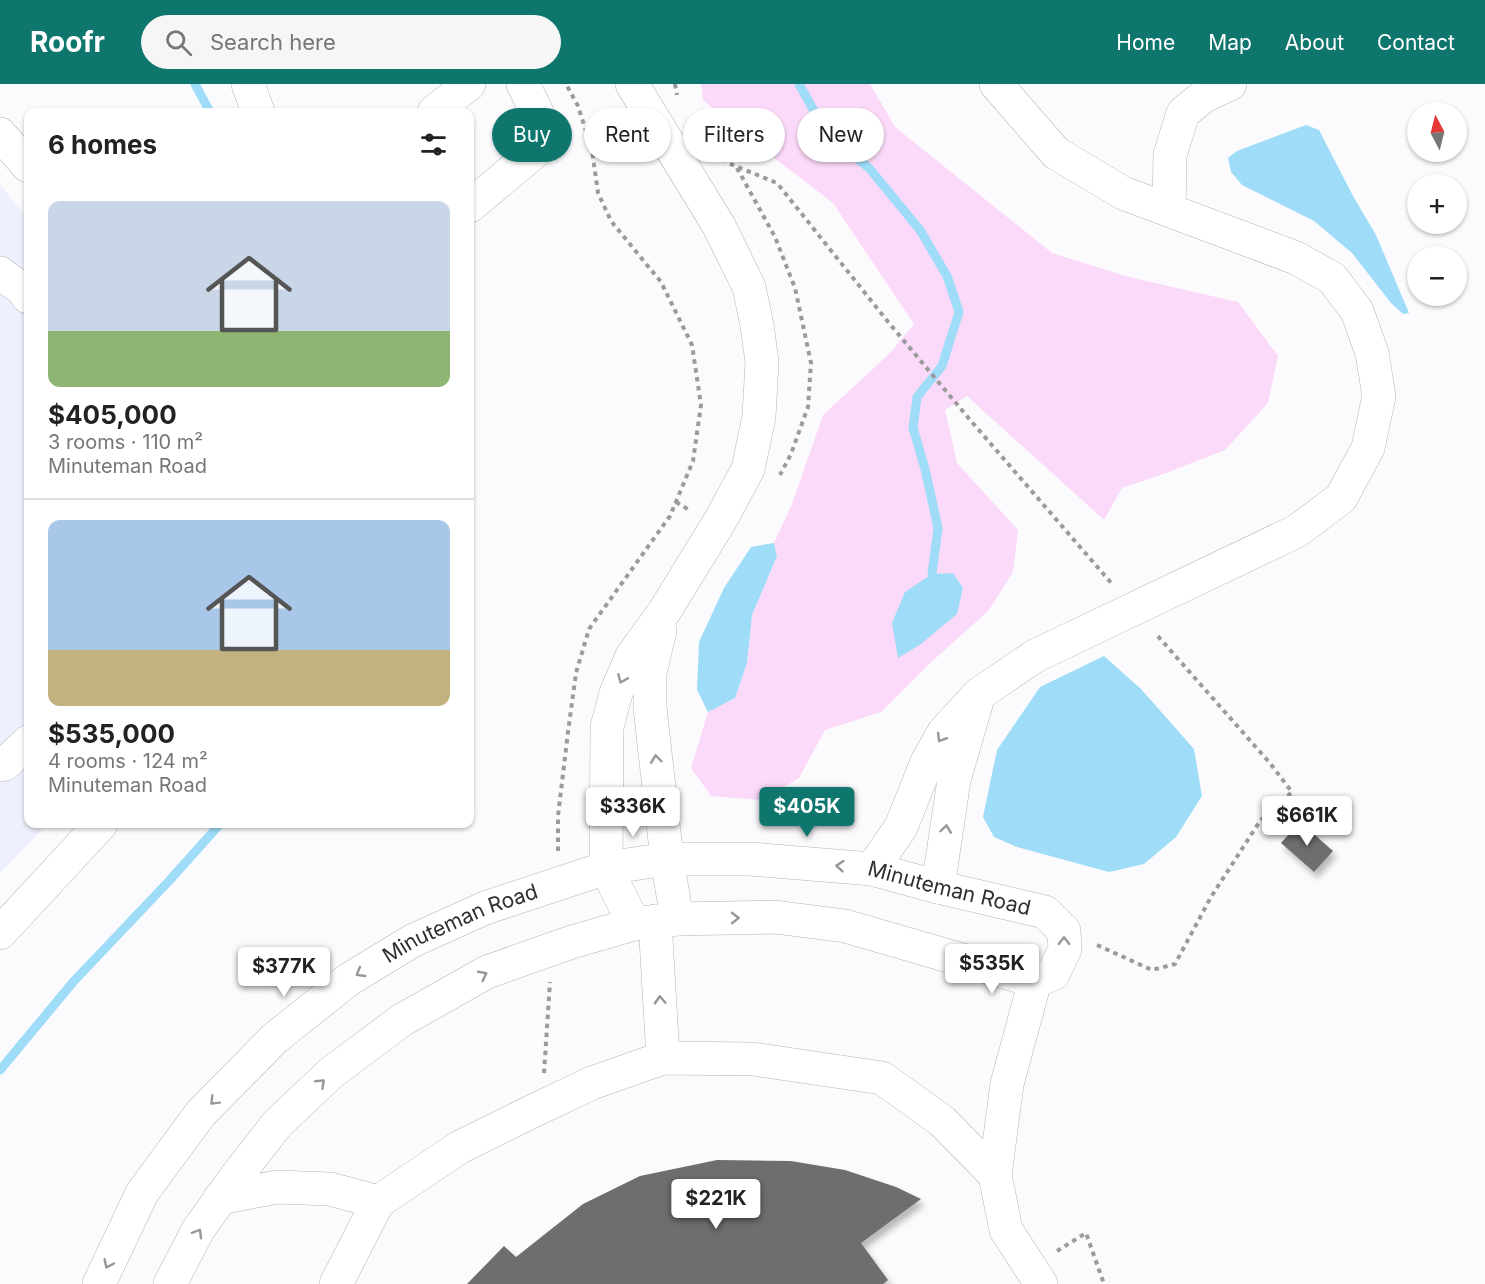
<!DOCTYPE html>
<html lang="en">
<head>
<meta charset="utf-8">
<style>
  body { margin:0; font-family:Inter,sans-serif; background:#f6f6f6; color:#222; height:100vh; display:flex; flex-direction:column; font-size:22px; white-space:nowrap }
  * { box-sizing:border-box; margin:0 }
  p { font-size:20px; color:#767676 }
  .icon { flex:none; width:33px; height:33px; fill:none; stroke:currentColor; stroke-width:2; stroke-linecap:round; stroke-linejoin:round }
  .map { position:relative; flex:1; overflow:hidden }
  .sheet { position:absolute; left:24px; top:24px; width:450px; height:720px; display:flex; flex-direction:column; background:#fff; border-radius:12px; box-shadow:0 2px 4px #0004 }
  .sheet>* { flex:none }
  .hud { position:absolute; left:492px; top:24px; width:570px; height:54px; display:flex; gap:12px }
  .needle { width:39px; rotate:353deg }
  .buttons { position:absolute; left:1407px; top:18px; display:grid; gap:12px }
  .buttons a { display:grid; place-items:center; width:60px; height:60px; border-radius:50%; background:#fff; box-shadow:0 2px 4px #0004; font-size:30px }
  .price { position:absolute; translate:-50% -51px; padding:0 14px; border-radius:6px; background:#fff; color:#222; font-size:20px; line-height:39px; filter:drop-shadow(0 2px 3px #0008) }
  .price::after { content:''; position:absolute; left:50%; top:36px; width:18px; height:14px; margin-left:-9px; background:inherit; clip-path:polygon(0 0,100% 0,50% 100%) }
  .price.selected { background:#0f766e; color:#fff }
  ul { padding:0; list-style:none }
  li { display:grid; align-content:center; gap:12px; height:318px; padding:0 24px }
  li+li { border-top:2px solid #e0e0e0 }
  li span { display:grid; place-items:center; height:186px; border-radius:12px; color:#555 }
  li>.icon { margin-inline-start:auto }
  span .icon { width:108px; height:108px; fill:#fffc; stroke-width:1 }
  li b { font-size:26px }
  h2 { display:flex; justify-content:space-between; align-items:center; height:72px; padding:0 24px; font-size:26px }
  .pill { padding:0 21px; border-radius:27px; background:#fff; box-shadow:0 2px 4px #0004; font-size:21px; line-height:54px }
  .pill.selected { background:#0f766e; color:#fff }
  header { display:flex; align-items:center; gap:36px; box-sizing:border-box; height:84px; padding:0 30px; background:#0f766e; color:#fff }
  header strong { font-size:28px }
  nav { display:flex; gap:33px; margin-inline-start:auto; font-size:21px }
  .search { width:420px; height:54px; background:#f6f6f6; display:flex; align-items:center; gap:15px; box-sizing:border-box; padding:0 21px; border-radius:33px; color:#767676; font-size:22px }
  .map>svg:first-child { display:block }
  .built { fill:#eef0fd }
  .green { fill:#fbd9f8; fill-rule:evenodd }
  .water { fill:#9edcf8 }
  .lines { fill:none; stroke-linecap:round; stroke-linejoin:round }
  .stream { stroke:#9edcf8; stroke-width:9 }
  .building { fill:#6f6d71; filter:url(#shadow) }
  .minor-casing { stroke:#b3b4b9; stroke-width:34 }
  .path { stroke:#9b9b9e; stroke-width:4; stroke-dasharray:4.5 4.5; stroke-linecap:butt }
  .minor { stroke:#fff; stroke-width:33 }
  .oneway { stroke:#979798 }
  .labels { text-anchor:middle; stroke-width:6; stroke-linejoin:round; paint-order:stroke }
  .street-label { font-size:21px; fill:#2f2f31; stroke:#fbfbfe }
</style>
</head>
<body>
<header>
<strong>Roofr</strong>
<div class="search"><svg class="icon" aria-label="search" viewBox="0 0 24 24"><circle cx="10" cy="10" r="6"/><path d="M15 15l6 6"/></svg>Search here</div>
<nav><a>Home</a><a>Map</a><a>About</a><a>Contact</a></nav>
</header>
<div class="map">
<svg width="1485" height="1200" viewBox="0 0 1485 1200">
  <defs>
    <filter id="shadow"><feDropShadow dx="3.5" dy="6" stdDeviation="3" flood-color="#0004"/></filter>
  </defs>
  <rect width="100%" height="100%" fill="#fbfbfe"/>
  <path class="built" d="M0 100 28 136V740H48L0 789Z"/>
  <path class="green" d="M701 0H870L895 43 1052 169 1129 193 1238 218 1278 272 1268 319 1225 366 1161 391 1122 404 1104 436 967 312 945 326 957 379 1018 446 1013 488 989 526 928 581 881 628 825 646 799 694 762 716 711 712 691 684 708 628 735 614 747 579 752 531 777 472 774 459 792 420 823 331 890 269 914 240 833 119 747 53 703 16ZM953 489 963 504 957 530Z"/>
  <g class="water">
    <path d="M1306 41 1319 46 1353 112 1376 151 1409 229 1403 230 1391 219 1352 169 1314 137 1242 101 1231 88 1228 74 1237 67Z"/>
    <path d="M774 459 777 472 752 531 747 579 735 614 708 628 697 606 699 558 724 504 751 463Z"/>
    <path d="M953 489 963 504 957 530 921 560 898 574 892 539 905 508 932 490Z"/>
    <path d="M1104 572 1141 605 1194 665 1202 712 1176 753 1144 780 1109 788 1017 763 994 753 983 733 997 666 1040 603Z"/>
  </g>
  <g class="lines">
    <g class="stream">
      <path d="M195 0 210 28"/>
      <path d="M799 0 827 50 869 84 920 146 947 192 959 228 942 282 917 313 913 344 925 385 938 444 932 490"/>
      <path d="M0 986 74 897 169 797 220 740"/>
    </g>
  </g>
  <g class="building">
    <path d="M1300 738 1333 767 1314 788 1281 759Z"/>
    <path d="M717 1076 791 1077 845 1086 896 1103 921 1115 861 1159 888 1196 883 1200H467L504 1162 516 1173 583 1120 640 1092Z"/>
  </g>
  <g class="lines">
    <g class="minor-casing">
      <g id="minor">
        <path d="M248 0 258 28"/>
        <path d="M632 0 719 142 749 203 757 241 762 278 759 333 748 385 720 437 664 528 632 572 616 609 607 643 606 784 634 840"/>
        <path d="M434 28 469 0"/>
        <path d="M0 50 28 82"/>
        <path d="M470 122 550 55 523 0"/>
        <path d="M1169 126 1170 71 1183 29 1204 12 1230 0"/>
        <path d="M0 189 22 205 28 213"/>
        <path d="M660 546 650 589V624L667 775 677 835"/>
        <path d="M0 681 5 680 28 658"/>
        <path d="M872 785 901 743 927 678 944 648 979 610 1035 572 1297 447 1341 414 1368 364 1379 312 1372 269 1357 227 1332 194 1296 174 1123 109 1056 69 996 0"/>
        <path d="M938 803 954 696 977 617"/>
        <path d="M655 837 663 974"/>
        <path d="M0 849 101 740"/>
        <path d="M1035 897 1007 1000 995 1091 1006 1146 1041 1200"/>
        <path d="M220 1114 277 1103 330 1105 378 1118"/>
        <path id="s1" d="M99 1200 142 1109 201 1029 275 954 348 896 412 857 485 824 606 784 667 775H750L872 785 938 803 1045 828 1064 847 1065 865 1053 890 1035 897 845 842 775 833 677 835 634 840 572 858 487 888 402 936 331 989 277 1040 235 1094 198 1146 170 1200"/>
        <path d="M336 1200 378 1118 460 1063 533 1027 592 999 663 974 753 975 882 994 942 1037 995 1091"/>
      </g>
    </g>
    <g class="path">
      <path d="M675 0 677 11"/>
      <path d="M704 55 728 79 777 99 889 239 971 337 1113 501"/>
      <path d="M737 84 775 153 795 204 811 279 808 323 791 370 780 391"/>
      <path d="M676 418 691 427"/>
      <path d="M558 767V732L568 648 576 589 589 545 670 432 693 377 701 321 692 261 661 198 611 137 598 109 592 66 578 22 566 0"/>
      <path d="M1097 861 1152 886 1175 880 1211 813 1260 737 1292 708 1269 678 1156 550"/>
      <path d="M544 989 550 898"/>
      <path d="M1057 1167 1086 1149 1104 1200"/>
    </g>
    <use href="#minor" class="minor"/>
  </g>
  <defs><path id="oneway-chevron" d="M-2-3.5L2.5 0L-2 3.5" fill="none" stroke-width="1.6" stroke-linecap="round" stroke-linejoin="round" transform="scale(1.5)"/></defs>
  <g class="oneway">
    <use href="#oneway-chevron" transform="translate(622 595) rotate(113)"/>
    <use href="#oneway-chevron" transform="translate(941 654) rotate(122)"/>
    <use href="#oneway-chevron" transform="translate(656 675) rotate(-97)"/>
    <use href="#oneway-chevron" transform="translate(946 745) rotate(-82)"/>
    <use href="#oneway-chevron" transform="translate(840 782) rotate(-175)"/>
    <use href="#oneway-chevron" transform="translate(735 834) rotate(-1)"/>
    <use href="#oneway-chevron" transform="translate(1064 857) rotate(-90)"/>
    <use href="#oneway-chevron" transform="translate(360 889) rotate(149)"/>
    <use href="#oneway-chevron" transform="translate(483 891) rotate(-27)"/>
    <use href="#oneway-chevron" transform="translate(660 916) rotate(-93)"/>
    <use href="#oneway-chevron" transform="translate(321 999) rotate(-44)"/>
    <use href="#oneway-chevron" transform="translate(214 1017) rotate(135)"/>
    <use href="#oneway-chevron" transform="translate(198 1149) rotate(-60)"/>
    <use href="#oneway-chevron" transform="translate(108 1180) rotate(115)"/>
  </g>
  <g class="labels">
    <g class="street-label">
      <text dy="7" stroke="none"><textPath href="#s1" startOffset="1028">Minuteman Road</textPath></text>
      <text dy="7" stroke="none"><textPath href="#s1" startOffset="525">Minuteman Road</textPath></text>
    </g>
  </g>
</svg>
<div class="buttons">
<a><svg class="needle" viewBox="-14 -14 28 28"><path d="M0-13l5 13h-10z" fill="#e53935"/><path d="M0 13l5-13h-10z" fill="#767676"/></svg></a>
<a>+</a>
<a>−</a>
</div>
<b class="price" style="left:633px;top:754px">$336K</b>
<b class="price selected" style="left:807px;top:754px">$405K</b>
<b class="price" style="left:1307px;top:763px">$661K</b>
<b class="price" style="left:992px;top:911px">$535K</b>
<b class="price" style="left:284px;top:914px">$377K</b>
<b class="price" style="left:716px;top:1146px">$221K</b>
<div class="hud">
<a class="pill selected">Buy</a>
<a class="pill">Rent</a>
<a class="pill">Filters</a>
<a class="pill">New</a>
</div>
<section class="sheet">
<h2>6 homes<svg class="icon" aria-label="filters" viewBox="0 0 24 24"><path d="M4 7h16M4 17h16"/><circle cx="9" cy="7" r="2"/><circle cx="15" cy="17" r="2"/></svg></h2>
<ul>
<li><span style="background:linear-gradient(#c9d6e8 70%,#8fb573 0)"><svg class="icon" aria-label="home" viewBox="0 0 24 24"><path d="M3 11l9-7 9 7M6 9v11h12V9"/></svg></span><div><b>$405,000</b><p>3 rooms · 110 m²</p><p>Minuteman Road</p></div></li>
<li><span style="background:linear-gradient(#a9c7e8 70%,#c2b280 0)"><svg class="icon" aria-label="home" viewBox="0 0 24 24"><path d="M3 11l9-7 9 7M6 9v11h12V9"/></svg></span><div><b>$535,000</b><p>4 rooms · 124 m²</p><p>Minuteman Road</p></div></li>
</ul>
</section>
</div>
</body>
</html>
